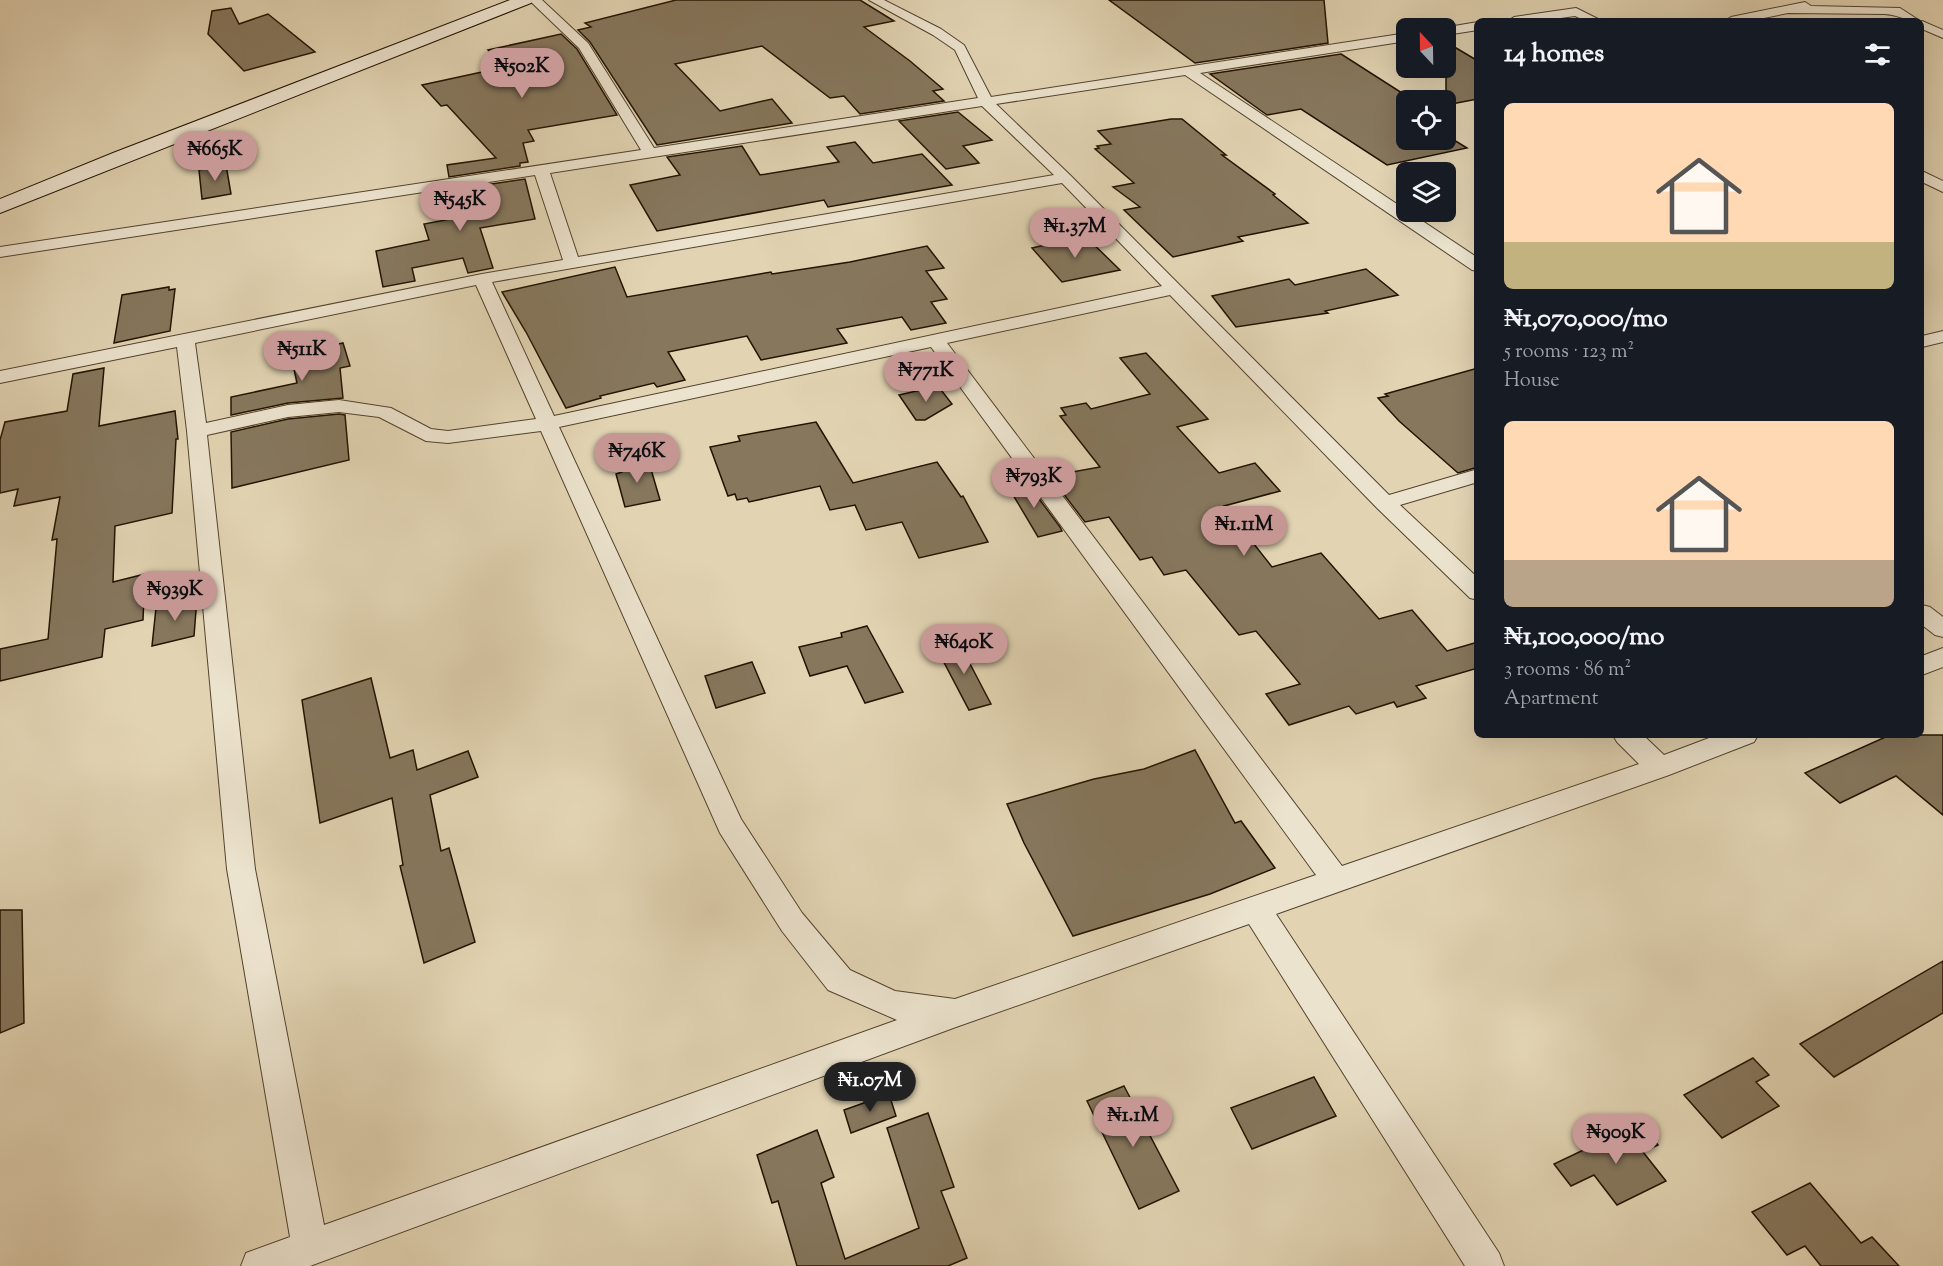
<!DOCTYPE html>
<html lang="en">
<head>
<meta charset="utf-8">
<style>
  body { margin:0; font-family:"Sorts Mill Goudy",serif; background:#242831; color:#f1f3f6; height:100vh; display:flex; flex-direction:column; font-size:22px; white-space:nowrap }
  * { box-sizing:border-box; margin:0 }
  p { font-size:20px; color:#9ea1a6 }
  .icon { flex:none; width:33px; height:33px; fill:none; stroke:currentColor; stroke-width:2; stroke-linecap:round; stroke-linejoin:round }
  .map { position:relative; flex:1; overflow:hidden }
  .side { position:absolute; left:1474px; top:18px; width:450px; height:720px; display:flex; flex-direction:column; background:#171b24; border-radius:9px; box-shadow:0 6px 24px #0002 }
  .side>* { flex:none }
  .needle { width:39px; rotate:338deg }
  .tools { position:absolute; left:1396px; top:18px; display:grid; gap:12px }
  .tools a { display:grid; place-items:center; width:60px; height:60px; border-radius:9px; background:#171b24; box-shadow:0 6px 24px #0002; font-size:30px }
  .price { position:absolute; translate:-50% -51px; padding:0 14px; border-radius:21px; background:#c59692; color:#111; font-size:20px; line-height:39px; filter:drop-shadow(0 2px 3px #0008) }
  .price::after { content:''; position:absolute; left:50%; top:36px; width:18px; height:14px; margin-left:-9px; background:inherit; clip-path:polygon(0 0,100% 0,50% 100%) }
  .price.current { background:#222; color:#fff }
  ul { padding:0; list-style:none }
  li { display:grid; align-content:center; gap:12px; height:318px; padding:0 30px }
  li span { display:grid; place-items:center; height:186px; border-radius:9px; color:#555 }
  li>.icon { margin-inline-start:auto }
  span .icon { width:108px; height:108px; fill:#fffc; stroke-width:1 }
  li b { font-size:26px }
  h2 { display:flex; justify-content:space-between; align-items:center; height:72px; padding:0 30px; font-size:26px }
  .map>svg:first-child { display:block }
  .building { fill:#86775d; stroke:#231300; stroke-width:1.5 }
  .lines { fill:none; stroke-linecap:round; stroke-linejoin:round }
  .street-casing { stroke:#53432d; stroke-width:2 }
  .secondary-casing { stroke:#231300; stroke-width:2 }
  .street { fill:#ece3ce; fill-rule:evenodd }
  .secondary { fill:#ece3ce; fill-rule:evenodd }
</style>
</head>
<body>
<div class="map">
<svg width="1943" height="1266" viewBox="0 0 1943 1266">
  <rect width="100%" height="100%" fill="#e2d4b3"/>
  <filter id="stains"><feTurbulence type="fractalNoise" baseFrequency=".00333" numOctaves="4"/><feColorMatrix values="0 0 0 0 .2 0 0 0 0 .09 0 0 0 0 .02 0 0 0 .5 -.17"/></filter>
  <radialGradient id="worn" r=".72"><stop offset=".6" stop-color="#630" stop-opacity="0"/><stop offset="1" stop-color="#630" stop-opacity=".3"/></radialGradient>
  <g class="building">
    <path d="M676 0H860L894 21 864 27 910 61 943 89 933 91 944 101 860 114 844 96 830 98 762 46 675 64 720 111 772 99 792 123 657 145 590 42 578 30 591 27 585 23Z"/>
    <path d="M1109 0H1324L1328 43 1195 63Z"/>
    <path d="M231 8 239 24 268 14 315 52 244 71 208 34 212 11Z"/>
    <path d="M561 34 577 49 617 115 528 130 534 141 523 143 528 162 520 163V166L449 177 447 165 496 158 447 105 441 106 422 85 505 67 488 50Z"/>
    <path d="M1446 42 1478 61V99L1446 105Z"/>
    <path d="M1341 54 1413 100H1407V140H1446V135L1467 148 1387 165 1301 109 1267 115 1210 74Z"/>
    <path d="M958 112 992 140 963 146 979 163 946 169 899 121Z"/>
    <path d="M1171 119H1182L1226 155H1222L1275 194 1273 195 1308 223 1238 237 1243 241 1173 257 1124 210 1140 207 1113 187 1134 183 1095 149 1099 148 1097 146 1111 144 1098 131Z"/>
    <path d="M855 142 873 163 922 154 952 185 828 207 824 200 657 231 630 185 680 175 667 157 742 146 760 175 839 162 827 147Z"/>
    <path d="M226 165 231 194 202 199 199 170Z"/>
    <path d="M525 179 535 219 480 228 493 268 468 273 463 258 412 268 415 281 383 287 376 251 429 240 424 224 456 218 451 190Z"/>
    <path d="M1085 236 1120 270 1062 282 1032 248Z"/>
    <path d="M927 246 944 268 926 271 947 299 931 302 946 323 911 330 902 317 837 329 847 343 761 360 747 336 668 352 685 380 657 387 654 383 600 396 601 398 566 408 526 332 502 292 615 267 627 297 771 272 772 274 850 262Z"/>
    <path d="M1366 269 1398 295 1325 311 1328 313 1236 327 1212 296 1289 279 1295 285Z"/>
    <path d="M169 287V290L175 289 170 331 114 343 122 295Z"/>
    <path d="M343 343 350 366 340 368 343 398 288 403 231 415V397L297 383 292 360 302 358 300 353Z"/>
    <path d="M1146 353 1208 419 1177 427 1219 473 1255 463 1280 491 1224 506 1272 567 1321 553 1379 619 1412 610 1447 651 1478 642V668L1416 686 1426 698 1397 707 1394 702 1356 714 1349 706 1289 725 1266 694 1300 684 1256 631 1239 635 1186 570 1164 575 1152 557 1140 560 1109 517 1085 522 1050 476 1100 467 1060 416 1066 415 1061 408 1086 403 1091 409 1150 394 1120 358Z"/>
    <path d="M104 368 99 426 175 411 178 439H176L172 513 115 526 113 582 145 574 143 620 105 629 102 657 0 681V649L48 639 57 539 52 540 60 497 14 506 18 489 0 493V440L5 422 67 411 73 374Z"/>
    <path d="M1478 368V467L1458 473 1399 421 1378 398 1388 396 1385 394Z"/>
    <path d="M938 386 952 404 925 420H916L899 395Z"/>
    <path d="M339 414 345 415 349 460 232 488 231 432 288 419Z"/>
    <path d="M816 422 853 483 937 462 961 497 963 496 988 542 919 558 902 522 866 530 855 505 830 510 820 486 749 502 747 498 737 500 735 494 728 496 710 447 740 441 738 436Z"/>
    <path d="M648 459 660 500 625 507 616 474 622 472 620 465Z"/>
    <path d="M1025 480 1060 527 1062 531 1038 537 1006 483Z"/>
    <path d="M197 598 194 636 152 646 156 608Z"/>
    <path d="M867 626 903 692 865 703 847 666 810 676 799 647 842 637 841 633Z"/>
    <path d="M957 639 991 704 969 710 937 649Z"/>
    <path d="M752 662 765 693 716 708 705 676Z"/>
    <path d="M371 678 390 758 413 750 417 770 468 751 478 777 430 795 441 851 449 848 475 942 424 963 400 866 403 865 392 798 320 823 302 700Z"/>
    <path d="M1890 735H1943V815L1896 776 1840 803 1805 773Z"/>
    <path d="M1195 750 1235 823 1241 821 1275 868 1210 894 1073 936 1024 843 1007 804 1094 779 1144 769Z"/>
    <path d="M0 910H22L24 1023 0 1033Z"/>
    <path d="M1943 961V1013L1834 1077 1800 1044Z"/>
    <path d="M1753 1058 1769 1075 1756 1082 1779 1106 1722 1138 1684 1095Z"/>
    <path d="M1314 1077 1336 1116 1252 1149 1231 1108Z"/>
    <path d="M1124 1086 1179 1191 1139 1209 1087 1101Z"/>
    <path d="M889 1094 896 1116 851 1133 844 1110Z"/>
    <path d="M928 1113 954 1187 941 1191 967 1258 948 1266H797L778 1201 772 1203 757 1155 817 1130 834 1177 821 1183 845 1259 919 1228 887 1128Z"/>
    <path d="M1640 1123 1658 1145 1643 1152 1666 1181 1617 1205 1594 1175 1571 1186 1554 1164Z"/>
    <path d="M1810 1183 1861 1243 1872 1237 1899 1266H1821L1805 1246 1787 1255 1752 1212Z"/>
  </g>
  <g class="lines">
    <g class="street-casing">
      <g id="street">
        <path d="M529 0H542L588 43 654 148 978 98 955 50 933 35 869 0H884L941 29 964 45 991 97 1407 33V41L1200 73 1478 258V271L1472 270 1185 75 996 104 1070 175 1389 495 1478 469V482L1400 505 1478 578V600L1470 598 1377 508 1170 295 947 343 1342 866 1639 764 1617 742 1613 735H1643L1664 755 1717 735H1758L1754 742 1669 775 1276 914 1499 1253 1504 1266H1465L1249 924 956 1027 310 1266H241L246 1253 290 1237 227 869 187 431 177 347 0 383V371L482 274 563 260 535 175 0 257V247L641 150 579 48ZM982 106 1054 175 578 257 550 173ZM1062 183 1162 286 554 416 492 282ZM476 285 536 419 448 431 431 429 391 408 339 400 288 405 206 423 195 343ZM931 347 1316 875 955 999 895 991 850 970 802 913 741 819 559 427ZM339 412 379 417 426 441 448 443 541 431 720 833 782 931 828 990 897 1020 324 1225 255 869 207 435 288 417Z"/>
        <path d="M1805 2 1811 6 1900 8 1920 21C1907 21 1898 15 1885 14L1788 13 1749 21H1725L1731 17Z"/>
        <path d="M1576 8 1602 21H1586L1575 16 1539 21H1508L1514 17Z"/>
        <path d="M1922 21 1943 30V38L1922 29Z"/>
        <path d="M1478 22V30L1446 35V28H1442Z"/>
        <path d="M1922 171 1943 181V192L1922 182Z"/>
        <path d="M1943 331V342L1922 347V336Z"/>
        <path d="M1922 605 1930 607 1943 617V637L1935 635 1922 625Z"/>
        <path d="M1943 648V667L1922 675V656Z"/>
      </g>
    </g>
    <g class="secondary-casing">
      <path id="secondary" d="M510 0H533L531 3 0 213V199L113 153Z"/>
    </g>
    <use href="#street" class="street"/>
    <use href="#secondary" class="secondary"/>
  </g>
  <rect width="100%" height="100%" filter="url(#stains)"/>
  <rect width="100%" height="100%" fill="url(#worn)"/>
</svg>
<div class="tools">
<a><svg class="needle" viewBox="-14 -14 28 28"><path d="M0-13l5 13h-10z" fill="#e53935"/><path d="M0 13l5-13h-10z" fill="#9ea1a6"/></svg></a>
<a><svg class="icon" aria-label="locate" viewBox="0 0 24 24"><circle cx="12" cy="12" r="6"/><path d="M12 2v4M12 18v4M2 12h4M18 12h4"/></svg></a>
<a><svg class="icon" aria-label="layers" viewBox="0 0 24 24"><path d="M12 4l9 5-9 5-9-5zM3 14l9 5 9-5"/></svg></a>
</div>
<b class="price" style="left:522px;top:99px">₦502K</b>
<b class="price" style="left:215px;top:182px">₦665K</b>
<b class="price" style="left:460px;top:232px">₦545K</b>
<b class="price" style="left:1075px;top:259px">₦1.37M</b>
<b class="price" style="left:302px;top:382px">₦511K</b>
<b class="price" style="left:926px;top:403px">₦771K</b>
<b class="price" style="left:637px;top:484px">₦746K</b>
<b class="price" style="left:1034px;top:509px">₦793K</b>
<b class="price" style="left:1244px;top:557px">₦1.11M</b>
<b class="price" style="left:175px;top:622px">₦939K</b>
<b class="price" style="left:964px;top:675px">₦640K</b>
<b class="price current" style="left:870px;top:1113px">₦1.07M</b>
<b class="price" style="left:1133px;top:1148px">₦1.1M</b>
<b class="price" style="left:1616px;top:1165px">₦909K</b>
<section class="side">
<h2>14 homes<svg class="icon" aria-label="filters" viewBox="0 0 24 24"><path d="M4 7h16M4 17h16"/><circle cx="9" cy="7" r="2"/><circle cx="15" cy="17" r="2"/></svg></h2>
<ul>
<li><span style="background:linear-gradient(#ffd9b3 75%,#c2b280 0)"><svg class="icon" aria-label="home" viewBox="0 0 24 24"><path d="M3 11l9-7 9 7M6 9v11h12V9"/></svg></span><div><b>₦1,070,000/mo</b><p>5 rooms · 123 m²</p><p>House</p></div></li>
<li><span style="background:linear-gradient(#ffd9b3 75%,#b9a48a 0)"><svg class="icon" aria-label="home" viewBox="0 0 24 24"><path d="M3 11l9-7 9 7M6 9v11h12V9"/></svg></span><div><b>₦1,100,000/mo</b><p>3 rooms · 86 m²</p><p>Apartment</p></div></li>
</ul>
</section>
</div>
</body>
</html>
